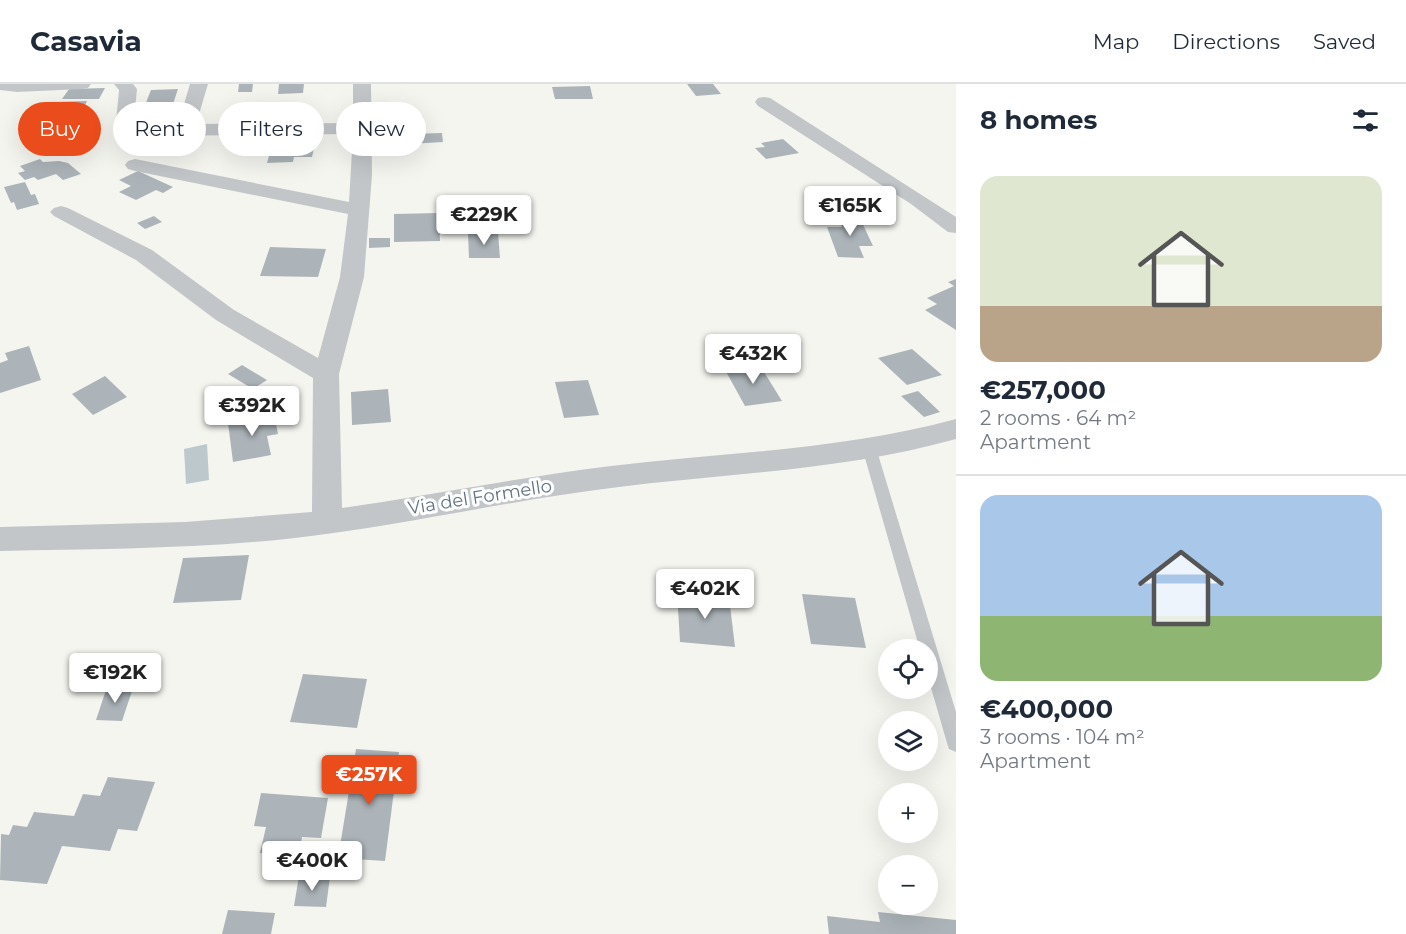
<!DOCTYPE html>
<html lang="en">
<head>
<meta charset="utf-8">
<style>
  body { margin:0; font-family:Montserrat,sans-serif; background:#f2f2f3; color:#1f2937; height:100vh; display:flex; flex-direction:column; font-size:22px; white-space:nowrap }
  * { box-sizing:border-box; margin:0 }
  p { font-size:20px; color:#747a83 }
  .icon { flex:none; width:33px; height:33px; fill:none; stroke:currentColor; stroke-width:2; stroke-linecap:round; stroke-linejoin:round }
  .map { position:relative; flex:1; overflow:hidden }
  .side { display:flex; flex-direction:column; background:#fff; width:450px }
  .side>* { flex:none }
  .guide { position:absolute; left:18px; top:18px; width:570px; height:54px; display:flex; gap:12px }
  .fabs { position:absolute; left:878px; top:555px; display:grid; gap:12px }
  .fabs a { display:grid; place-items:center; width:60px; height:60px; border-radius:50%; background:#fff; box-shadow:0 6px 24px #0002; font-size:30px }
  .price { position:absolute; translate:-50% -51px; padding:0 14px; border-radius:6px; background:#fff; color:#222; font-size:20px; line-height:39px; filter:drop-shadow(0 2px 3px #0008) }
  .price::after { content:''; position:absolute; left:50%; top:36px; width:18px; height:14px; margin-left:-9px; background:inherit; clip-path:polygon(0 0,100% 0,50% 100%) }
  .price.current { background:#ea4c1b; color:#fff }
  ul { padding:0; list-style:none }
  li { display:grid; align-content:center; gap:12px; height:318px; padding:0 24px }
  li+li { border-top:2px solid #e0e1e3 }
  li span { display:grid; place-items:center; height:186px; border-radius:18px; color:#555 }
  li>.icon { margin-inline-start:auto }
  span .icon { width:108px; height:108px; fill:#fffc; stroke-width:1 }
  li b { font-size:26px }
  h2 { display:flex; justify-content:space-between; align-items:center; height:72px; padding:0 24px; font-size:26px }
  .chip { padding:0 21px; border-radius:27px; background:#fff; box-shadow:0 6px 24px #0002; font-size:21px; line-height:54px }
  .chip.current { background:#ea4c1b; color:#fff }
  header { display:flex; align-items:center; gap:36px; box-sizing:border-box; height:84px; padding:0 30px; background:#fff; border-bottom:2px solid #e0e1e3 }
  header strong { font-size:28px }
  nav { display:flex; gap:33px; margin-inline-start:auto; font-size:21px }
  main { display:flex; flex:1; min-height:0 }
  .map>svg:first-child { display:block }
  .water { fill:#bdc8cd }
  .building { fill:#acb4b9 }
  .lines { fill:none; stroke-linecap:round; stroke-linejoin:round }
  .service { fill:#c2c6c9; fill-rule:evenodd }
  .minor { fill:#c2c6c9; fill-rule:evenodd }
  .labels { text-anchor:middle; stroke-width:6; stroke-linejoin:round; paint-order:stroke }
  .street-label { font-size:18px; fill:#627483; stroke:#fff }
</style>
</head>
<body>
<header>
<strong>Casavia</strong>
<nav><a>Map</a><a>Directions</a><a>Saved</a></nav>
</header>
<main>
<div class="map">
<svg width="956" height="850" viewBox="0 0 956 850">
  <rect width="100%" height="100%" fill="#f5f5f0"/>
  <path class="water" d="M207 360 209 396 186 400 184 365Z"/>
  <g class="building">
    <path d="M239 0H253L252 8H238Z"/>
    <path d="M279 0H304L303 9 278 10Z"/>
    <path d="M687 0H713L721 10 696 12Z"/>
    <path d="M590 2 593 15H555L552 3Z"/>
    <path d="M105 4 99 15H62L69 5Z"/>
    <path d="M178 5 173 20 145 21 151 6Z"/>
    <path d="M87 17 82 28 45 29 51 18Z"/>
    <path d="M423 32 425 44H378V35Z"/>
    <path d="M284 46H318L312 73H294L293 78 267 79 273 57H282Z"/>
    <path d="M442 49 443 58 409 60 408 50Z"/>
    <path d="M97 50 89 67 77 68 79 62 72 63 77 51Z"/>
    <path d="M783 55 799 69 766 75 755 64 765 63 761 59Z"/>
    <path d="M40 75 43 78 59 77 68 79 81 90 63 96 56 90 38 96 34 93 25 96 18 89 25 87 20 82Z"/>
    <path d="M138 87 173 103 163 109 156 106 136 116 119 108 131 102 119 96Z"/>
    <path d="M25 98 31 111 35 110 39 120 17 126 14 118 11 119 4 103Z"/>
    <path d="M439 129 440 157 394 158V130Z"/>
    <path d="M838 131 859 132 873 162H859L864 174 838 173 827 143H842Z"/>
    <path d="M154 132 162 138 145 145 137 139Z"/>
    <path d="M468 149H498L500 174H469Z"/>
    <path d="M369 154H390V163L369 164Z"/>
    <path d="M270 163 326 165 318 193 260 192Z"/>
    <path d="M956 195V246L925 226 937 220 927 214 954 202 948 198Z"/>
    <path d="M29 262 41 296 0 309V279L8 276 5 269Z"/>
    <path d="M912 265 942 291 907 301 878 274Z"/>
    <path d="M759 280 782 317 745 322 724 284Z"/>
    <path d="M242 281 267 296 253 305 228 290Z"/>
    <path d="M105 292 127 313 93 331 72 310Z"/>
    <path d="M588 296 599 331 564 334 555 298Z"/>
    <path d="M388 305 391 338 352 341 351 308Z"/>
    <path d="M918 307 940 328 924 333 901 312Z"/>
    <path d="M274 330 278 350 267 352 271 371 233 378 228 339Z"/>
    <path d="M249 471 241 516 173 519 183 474Z"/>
    <path d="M677 508 729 513 735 563 680 558Z"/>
    <path d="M802 510 855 514 866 564 811 560Z"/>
    <path d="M303 590 367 595 357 644 290 638Z"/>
    <path d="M107 603 133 604 122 637 96 636Z"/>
    <path d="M356 665 399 668 385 777 338 774Z"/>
    <path d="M108 693 155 698 137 747 118 745 110 767 62 762 47 800 0 796 1 750 9 751 13 741 27 743 34 728 74 732 83 710 100 712Z"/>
    <path d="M261 709 328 714 321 754 302 753 299 771 260 769 266 743 254 742Z"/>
    <path d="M299 792 330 793 326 823 294 822Z"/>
    <path d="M228 826 275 829 271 850H222Z"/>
    <path d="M878 828 956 836V850H829L827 832 880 838Z"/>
  </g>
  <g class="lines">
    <path class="service" d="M870 362 877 367 956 628V668L949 665 947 659 927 590V566H920L863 367Z"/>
    <g class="minor">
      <path d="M0 0H91L88 4 82 5 17 8 0 6Z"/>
      <path d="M114 0H133L137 5 134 37 140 40H178L190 0H208L196 40 353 39V0H371L372 91 364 193 339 290 342 424C432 411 521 393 611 382 728 368 841 366 956 335V355C841 387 729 389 611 404 505 417 401 442 295 454 197 465 98 465 0 467V443L185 438 312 428 313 294 216 236 136 176 54 132 50 128 54 124 61 122 68 124 152 166 234 226 318 274 340 193 348 130 135 87 128 85 125 81 128 77 135 75 349 118 353 50 138 52 122 47 116 38 119 6Z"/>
      <path d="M764 13 770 14 956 133V149L948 148 911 120 758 22 755 18 758 14Z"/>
    </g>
  </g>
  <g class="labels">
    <g class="street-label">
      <text transform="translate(480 413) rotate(-9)" y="6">Via del Formello</text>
    </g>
  </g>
</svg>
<div class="fabs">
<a><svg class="icon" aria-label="locate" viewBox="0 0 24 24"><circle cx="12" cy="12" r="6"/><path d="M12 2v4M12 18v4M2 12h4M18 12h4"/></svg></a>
<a><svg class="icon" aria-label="layers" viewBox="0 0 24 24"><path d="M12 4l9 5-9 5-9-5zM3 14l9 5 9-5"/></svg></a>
<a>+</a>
<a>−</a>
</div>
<b class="price" style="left:850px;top:153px">€165K</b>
<b class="price" style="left:484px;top:162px">€229K</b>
<b class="price" style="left:753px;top:301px">€432K</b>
<b class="price" style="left:252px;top:353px">€392K</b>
<b class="price" style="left:705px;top:536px">€402K</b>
<b class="price" style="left:115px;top:620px">€192K</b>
<b class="price current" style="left:369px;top:722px">€257K</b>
<b class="price" style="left:312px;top:808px">€400K</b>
<div class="guide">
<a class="chip current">Buy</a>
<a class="chip">Rent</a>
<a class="chip">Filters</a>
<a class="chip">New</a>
</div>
</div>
<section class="side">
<h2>8 homes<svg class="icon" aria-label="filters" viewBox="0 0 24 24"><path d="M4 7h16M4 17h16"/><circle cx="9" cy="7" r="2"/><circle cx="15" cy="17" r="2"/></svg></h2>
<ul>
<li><span style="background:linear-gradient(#dfe7d0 70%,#b9a48a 0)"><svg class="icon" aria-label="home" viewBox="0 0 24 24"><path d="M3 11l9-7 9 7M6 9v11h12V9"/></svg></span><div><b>€257,000</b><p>2 rooms · 64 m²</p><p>Apartment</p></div></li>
<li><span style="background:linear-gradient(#a9c7e8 65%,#8fb573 0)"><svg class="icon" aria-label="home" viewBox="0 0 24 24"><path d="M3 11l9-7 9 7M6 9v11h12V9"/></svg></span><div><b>€400,000</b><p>3 rooms · 104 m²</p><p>Apartment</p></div></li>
</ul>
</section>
</main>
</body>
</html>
